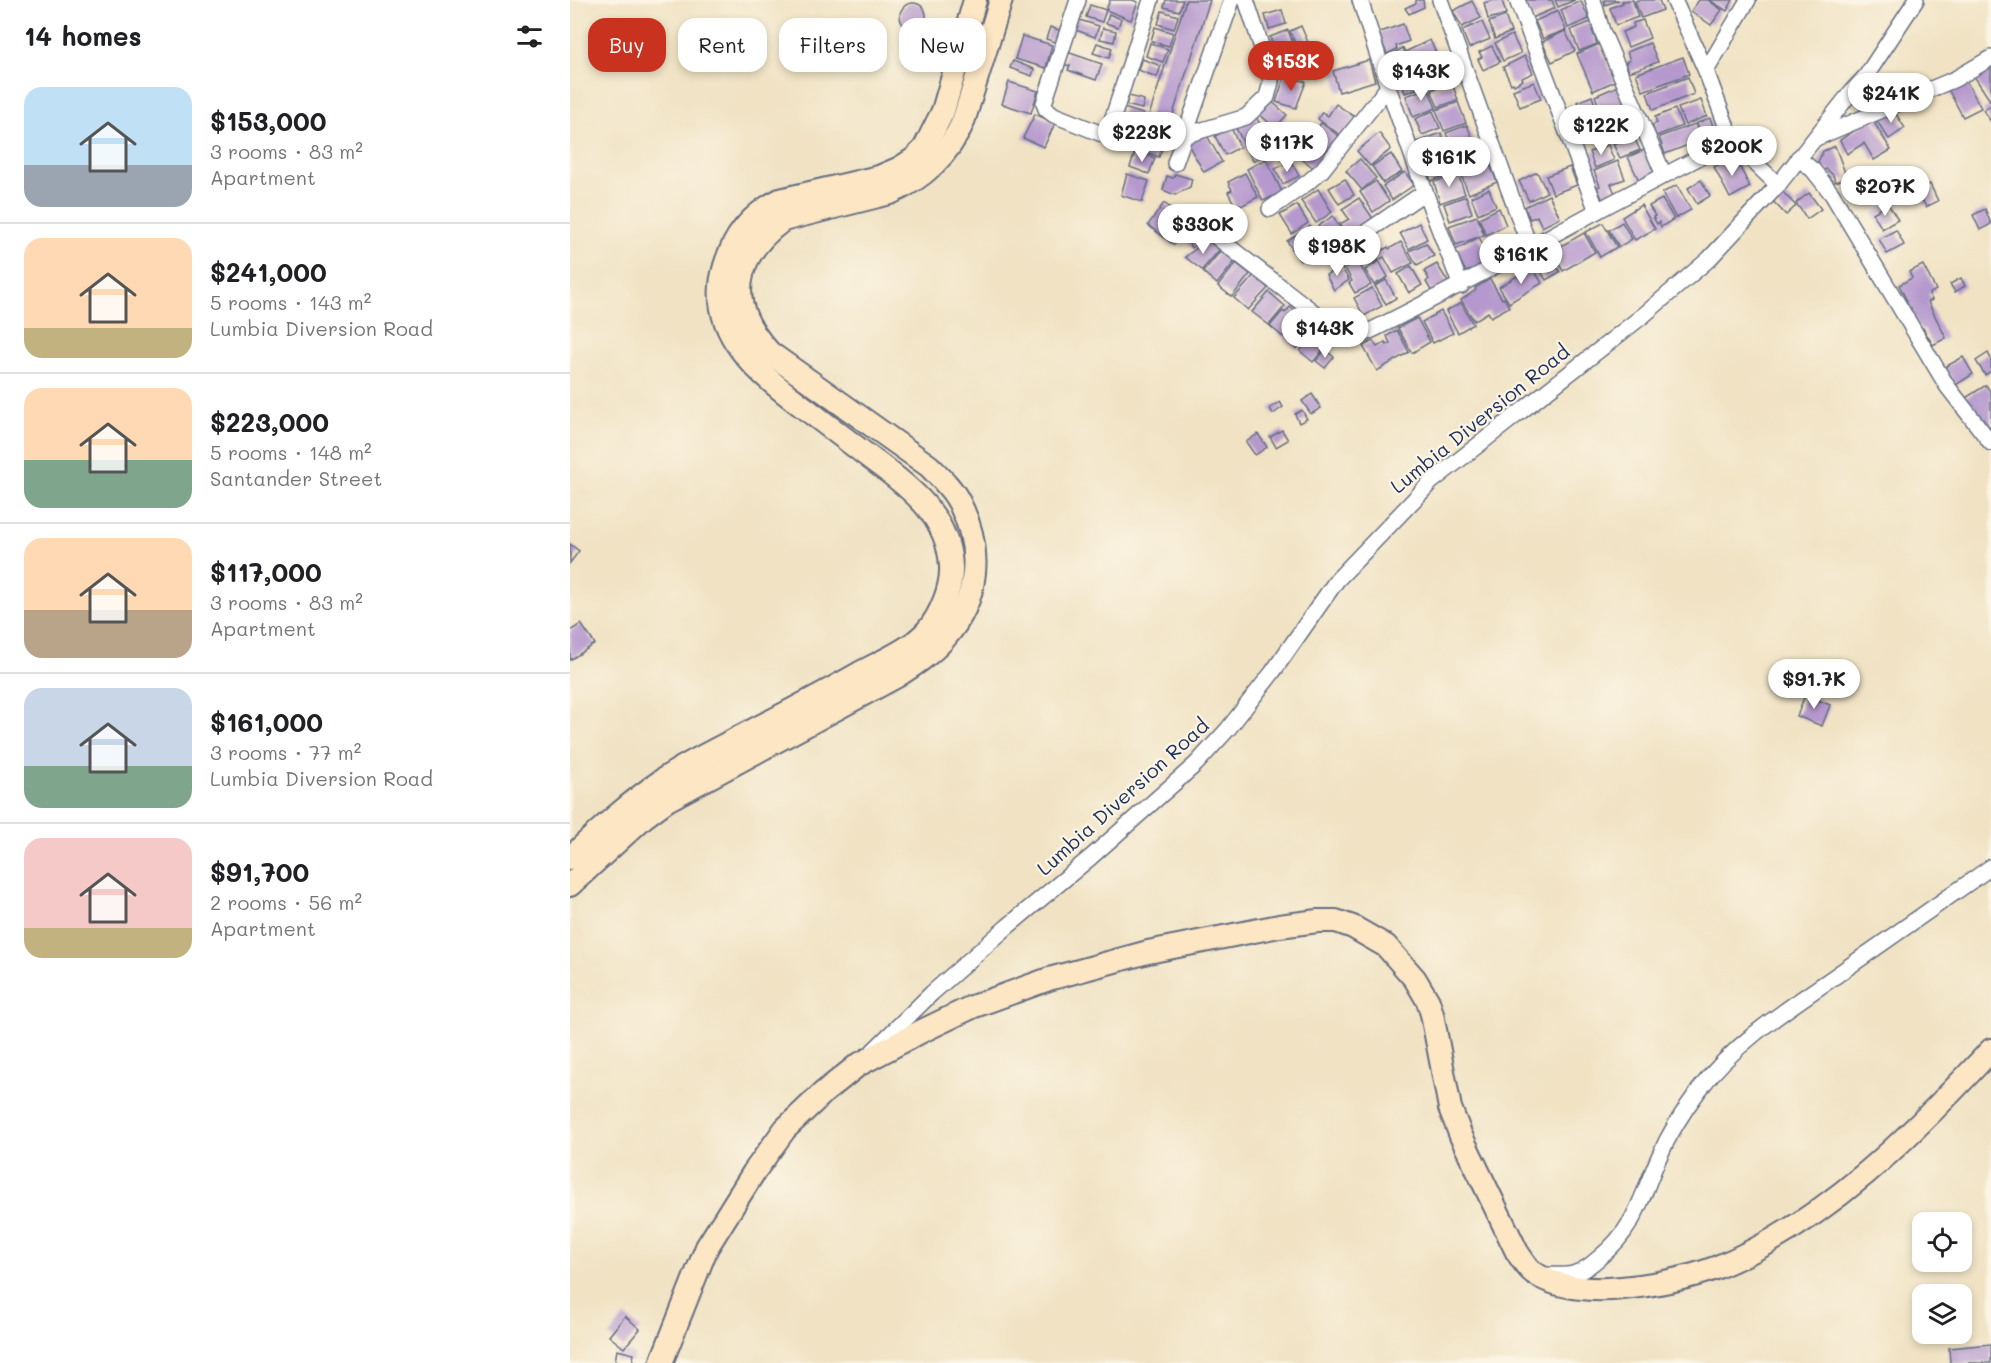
<!DOCTYPE html>
<html lang="en">
<head>
<meta charset="utf-8">
<style>
  body { margin:0; font-family:Mali,sans-serif; background:#f6f6f6; color:#202124; height:100vh; display:flex; flex-direction:column; font-size:22px; white-space:nowrap }
  * { box-sizing:border-box; margin:0 }
  p { font-size:20px; color:#757577 }
  .icon { flex:none; width:33px; height:33px; fill:none; stroke:currentColor; stroke-width:2; stroke-linecap:round; stroke-linejoin:round }
  .map { position:relative; flex:1; overflow:hidden }
  .side { display:flex; flex-direction:column; background:#fff; width:570px }
  .side>* { flex:none }
  .guide { position:absolute; left:18px; top:18px; width:570px; height:54px; display:flex; gap:12px }
  .fabs { position:absolute; left:1342px; top:1212px; display:grid; gap:12px }
  .fabs a { display:grid; place-items:center; width:60px; height:60px; border-radius:12px; background:#fff; box-shadow:0 3px 9px #0003; font-size:30px }
  .price { position:absolute; translate:-50% -51px; padding:0 14px; border-radius:21px; background:#fff; color:#222; font-size:20px; line-height:39px; filter:drop-shadow(0 2px 3px #0008) }
  .price::after { content:''; position:absolute; left:50%; top:36px; width:18px; height:14px; margin-left:-9px; background:inherit; clip-path:polygon(0 0,100% 0,50% 100%) }
  .price.on { background:#c8321e; color:#fff }
  ul { padding:0; list-style:none }
  li { display:flex; align-items:center; gap:18px; height:150px; padding:0 24px }
  li+li { border-top:2px solid #e0e0e0 }
  li span { display:grid; place-items:center; flex:none; width:168px; height:120px; border-radius:18px; color:#555 }
  li>.icon { margin-inline-start:auto }
  span .icon { width:72px; height:72px; fill:#fffc; stroke-width:1 }
  li b { font-size:26px }
  h2 { display:flex; justify-content:space-between; align-items:center; height:72px; padding:0 24px; font-size:26px }
  .tag { padding:0 21px; border-radius:18px; background:#fff; box-shadow:0 3px 9px #0003; font-size:21px; line-height:54px }
  .tag.on { background:#c8321e; color:#fff }
  main { display:flex; flex:1; min-height:0 }
  .map>svg:first-child { display:block }
  .building { fill:#b599ce }
  .lines { fill:none; stroke-linecap:round; stroke-linejoin:round }
  .street-casing { stroke:#666e81; stroke-width:18 }
  .secondary-casing { stroke:#666e81; stroke-width:26 }
  .street { stroke:#fff; stroke-width:15 }
  .secondary { stroke:#fce6c4; stroke-width:22 }
  .labels { text-anchor:middle; stroke-width:4.5; stroke-linejoin:round; paint-order:stroke }
  .street-label { font-size:20px; fill:#1b2f5e; stroke:#fcf5e5 }
</style>
</head>
<body>
<main>
<section class="side">
<h2>14 homes<svg class="icon" aria-label="filters" viewBox="0 0 24 24"><path d="M4 7h16M4 17h16"/><circle cx="9" cy="7" r="2"/><circle cx="15" cy="17" r="2"/></svg></h2>
<ul>
<li><span style="background:linear-gradient(#bfe0f5 65%,#9aa5b1 0)"><svg class="icon" aria-label="home" viewBox="0 0 24 24"><path d="M3 11l9-7 9 7M6 9v11h12V9"/></svg></span><div><b>$153,000</b><p>3 rooms · 83 m²</p><p>Apartment</p></div></li>
<li><span style="background:linear-gradient(#ffd9b3 75%,#c2b280 0)"><svg class="icon" aria-label="home" viewBox="0 0 24 24"><path d="M3 11l9-7 9 7M6 9v11h12V9"/></svg></span><div><b>$241,000</b><p>5 rooms · 143 m²</p><p>Lumbia Diversion Road</p></div></li>
<li><span style="background:linear-gradient(#ffd9b3 60%,#7fa58c 0)"><svg class="icon" aria-label="home" viewBox="0 0 24 24"><path d="M3 11l9-7 9 7M6 9v11h12V9"/></svg></span><div><b>$223,000</b><p>5 rooms · 148 m²</p><p>Santander Street</p></div></li>
<li><span style="background:linear-gradient(#ffd9b3 60%,#b9a48a 0)"><svg class="icon" aria-label="home" viewBox="0 0 24 24"><path d="M3 11l9-7 9 7M6 9v11h12V9"/></svg></span><div><b>$117,000</b><p>3 rooms · 83 m²</p><p>Apartment</p></div></li>
<li><span style="background:linear-gradient(#c9d6e8 65%,#7fa58c 0)"><svg class="icon" aria-label="home" viewBox="0 0 24 24"><path d="M3 11l9-7 9 7M6 9v11h12V9"/></svg></span><div><b>$161,000</b><p>3 rooms · 77 m²</p><p>Lumbia Diversion Road</p></div></li>
<li><span style="background:linear-gradient(#f6c9c9 75%,#c2b280 0)"><svg class="icon" aria-label="home" viewBox="0 0 24 24"><path d="M3 11l9-7 9 7M6 9v11h12V9"/></svg></span><div><b>$91,700</b><p>2 rooms · 56 m²</p><p>Apartment</p></div></li>
</ul>
</section>
<div class="map">
<svg width="1421" height="1363" viewBox="0 0 1421 1363">
  <rect width="100%" height="100%" fill="#fcf5e5"/>
  <filter id="ink" filterUnits="userSpaceOnUse"><feTurbulence type="fractalNoise" baseFrequency=".0167" numOctaves="2"/><feDisplacementMap in="SourceGraphic" scale="12" xChannelSelector="R" yChannelSelector="G"/><feConvolveMatrix kernelMatrix="1 2 1 2 8 2 1 2 1" color-interpolation-filters="sRGB"/></filter>
  <filter id="wash" filterUnits="userSpaceOnUse"><feTurbulence type="fractalNoise" baseFrequency=".008" numOctaves="4" result="noise"/><feDisplacementMap in="SourceGraphic" scale="24" xChannelSelector="R" yChannelSelector="G"/><feGaussianBlur stdDeviation="1.35" result="paint"/><feColorMatrix in="noise" values="0 0 0 0 0 0 0 0 0 0 0 0 0 0 0 0 0 1.4 0 .05"/><feComposite in="paint" operator="in"/></filter>
  <g filter="url(#wash)">
    <rect width="100%" height="100%" fill="#f0e2c3"/>
    <g id="blocks">
      <g class="building">
        <path d="M540 0H562L568 2 561 20 536 10Z"/>
        <path d="M596 0H613L609 11 594 7Z"/>
        <path d="M616 0H640L589 157 568 150Z"/>
        <path d="M846 0H853L854 7 839 14 835 8 846 3Z"/>
        <path d="M924 0H932L936 14 918 19 914 3Z"/>
        <path d="M955 0H982L985 8 962 18Z"/>
        <path d="M985 0H1005L988 7Z"/>
        <path d="M1034 0H1049L1035 5Z"/>
        <path d="M1063 0 1068 17 1046 25 1040 8 1053 3 1052 1Z"/>
        <path d="M1068 0H1089L1093 10 1071 18 1065 2Z"/>
        <path d="M1129 0H1138L1152 10 1141 25 1121 11Z"/>
        <path d="M1139 0H1163L1157 11Z"/>
        <path d="M902 1 911 18 892 27 883 11Z"/>
        <path d="M1011 1 1019 19 998 28 991 10Z"/>
        <circle cx="343" cy="16" r="13"/>
        <path d="M520 5 536 10 532 22 516 17Z"/>
        <path d="M712 10 716 24 699 29 695 15Z"/>
        <path d="M592 11 608 16 604 29 588 24Z"/>
        <path d="M988 11 996 30 973 39 965 21Z"/>
        <path d="M539 14 551 19 548 27 536 23Z"/>
        <path d="M935 16 941 32 925 39 919 22Z"/>
        <path d="M506 19 529 26 525 37 503 29Z"/>
        <path d="M1073 20 1080 38 1058 47 1052 32 1064 27 1063 23Z"/>
        <path d="M1023 21 1027 28 1022 30 1027 44 1009 51 1001 30Z"/>
        <path d="M912 22 920 39 899 48 892 30Z"/>
        <path d="M833 24 839 41 826 46 827 49 817 54 808 33Z"/>
        <path d="M731 26 740 47 729 52 720 31Z"/>
        <path d="M480 27 492 31 488 43 476 39Z"/>
        <path d="M585 27 603 33 599 46 581 41Z"/>
        <path d="M533 28 546 31 544 42 530 39Z"/>
        <path d="M718 30 724 46 706 54 700 37Z"/>
        <path d="M995 31 1005 51 982 62 972 42Z"/>
        <path d="M942 35 951 53 933 61 925 43Z"/>
        <path d="M452 36 482 45 476 68 445 59Z"/>
        <path d="M860 40 867 55 830 73 823 58 826 57 824 53 833 48 835 52Z"/>
        <path d="M527 43 542 48 539 58 523 53Z"/>
        <path d="M580 43 598 49 593 62 576 56Z"/>
        <path d="M1080 43 1088 62 1059 72 1056 62 1060 60 1057 52Z"/>
        <path d="M1029 44 1045 81 1023 91 1007 54Z"/>
        <path d="M922 46 930 62 913 70 908 59 912 57 909 52Z"/>
        <path d="M726 49 733 64 713 73 706 58Z"/>
        <path d="M497 52 532 64 526 80 498 70 500 66 493 64Z"/>
        <path d="M873 56 881 73 860 83 852 66Z"/>
        <path d="M955 56 963 73 952 78 953 80 944 85 943 83 941 84 933 67Z"/>
        <path d="M1113 57 1119 74 1073 91 1066 74Z"/>
        <path d="M572 59 591 66 587 77 568 70Z"/>
        <path d="M799 60 805 81 769 92 763 71Z"/>
        <path d="M443 61 464 69 462 76 440 68Z"/>
        <path d="M1421 61V102L1402 73Z"/>
        <path d="M847 69 854 86 835 93 831 82 824 84 821 77 830 73 831 75Z"/>
        <path d="M715 75 736 82 726 108 706 102Z"/>
        <path d="M1118 77 1124 94 1083 110 1077 93Z"/>
        <path d="M1395 79 1411 108 1393 117 1378 89Z"/>
        <path d="M439 82 468 91 461 113 432 104Z"/>
        <path d="M964 82 971 99 950 107 943 90Z"/>
        <path d="M882 83 888 100 868 107 861 90Z"/>
        <path d="M1048 86 1057 106 1033 116 1025 96Z"/>
        <path d="M858 88 866 108 843 117 836 96Z"/>
        <path d="M559 96 574 100 572 109 556 105Z"/>
        <path d="M1022 96 1029 116 1002 127 996 113 1002 111 1001 107 1008 105 1007 102Z"/>
        <path d="M699 99 717 115 705 128 687 112Z"/>
        <path d="M1131 100 1137 116 1115 125 1108 108Z"/>
        <path d="M888 102 896 123 874 131 866 110Z"/>
        <path d="M766 104 786 118 773 137 748 119 752 112 758 116Z"/>
        <path d="M1421 105V122L1413 110Z"/>
        <path d="M554 108 573 114 567 131 548 125Z"/>
        <path d="M1322 108 1335 128 1319 139 1306 120Z"/>
        <path d="M1057 109 1065 127 1048 138 1037 118Z"/>
        <path d="M1105 109 1112 126 1086 136 1082 125 1087 123 1085 117Z"/>
        <path d="M863 111 870 128 852 135 845 119Z"/>
        <path d="M465 114 485 123 474 147 453 138Z"/>
        <path d="M686 117 704 149 683 161 666 128Z"/>
        <path d="M1140 118 1148 139 1134 144 1127 123Z"/>
        <path d="M1028 119 1034 136 1014 143 1007 127Z"/>
        <path d="M1302 119 1321 150 1304 160 1294 143 1277 154 1270 140Z"/>
        <path d="M751 123 770 137 745 169 727 155Z"/>
        <path d="M1125 124 1131 140 1095 154 1089 137Z"/>
        <path d="M897 125 904 142 883 150 876 133Z"/>
        <path d="M661 128 670 147 655 155 645 136Z"/>
        <path d="M635 132 652 162 634 172 617 143Z"/>
        <path d="M809 133 821 149 800 166 787 151Z"/>
        <path d="M871 133 878 153 854 162 847 142Z"/>
        <path d="M1063 135 1070 150 1050 158 1043 144Z"/>
        <path d="M911 140 918 158 890 170 883 152Z"/>
        <path d="M1038 145 1044 160 1025 168 1019 152Z"/>
        <path d="M1265 146 1277 178 1265 182 1263 175 1256 169 1251 171 1248 162 1253 151Z"/>
        <path d="M1076 149 1088 175 1070 183 1058 157Z"/>
        <path d="M565 152 585 158 579 174 560 167Z"/>
        <path d="M821 154 832 172 813 183 802 166Z"/>
        <path d="M881 154 887 171 861 181 855 164Z"/>
        <path d="M1164 156 1180 187 1160 198 1144 167Z"/>
        <path d="M696 159 712 192 693 201 677 169Z"/>
        <path d="M790 159 806 178 792 190 776 171Z"/>
        <path d="M721 161 729 176 713 184 705 169Z"/>
        <path d="M918 161 927 182 899 194 890 173Z"/>
        <path d="M1048 161 1055 179 1041 184 1046 196 1033 201 1027 187 1030 186 1024 171Z"/>
        <path d="M1000 167 1007 185 983 194 976 176Z"/>
        <path d="M835 172 844 185 822 200 813 186Z"/>
        <path d="M967 172 977 192 959 201 949 181Z"/>
        <path d="M675 173 688 197 671 206 670 204 666 207 658 192 662 190 658 182Z"/>
        <path d="M557 174 579 181 572 202 551 195Z"/>
        <path d="M605 174 622 179 620 187 605 195 593 190 597 176 603 178Z"/>
        <path d="M888 174 895 194 870 203 864 182Z"/>
        <path d="M775 179 784 195 769 204 759 188Z"/>
        <path d="M1131 180 1140 196 1127 204 1118 188Z"/>
        <path d="M806 181 819 201 803 212 790 192Z"/>
        <path d="M1360 184 1368 201 1356 207 1347 190Z"/>
        <path d="M1107 185 1121 210 1106 218 1092 193Z"/>
        <path d="M748 189 762 212 746 223 731 201Z"/>
        <path d="M919 189 926 206 908 214 901 197Z"/>
        <path d="M1212 191 1226 206 1216 215 1202 200Z"/>
        <path d="M1239 193 1251 209 1237 219 1226 203Z"/>
        <path d="M979 195 990 218 972 227 967 216 960 219 954 207Z"/>
        <path d="M896 196 902 213 880 221 874 204Z"/>
        <path d="M789 198 804 220 778 236 770 224 779 219 772 209Z"/>
        <path d="M1092 199 1104 219 1091 227 1089 222 1087 224 1083 217 1085 216 1079 206Z"/>
        <path d="M594 203 620 223 604 245 578 225Z"/>
        <path d="M1318 204 1328 220 1312 229 1303 213Z"/>
        <path d="M727 205 738 223 722 234 710 215Z"/>
        <path d="M1071 205 1085 229 1065 240 1052 217Z"/>
        <path d="M929 208 936 225 916 235 909 218Z"/>
        <path d="M1415 209 1421 224 1410 230 1403 215Z"/>
        <path d="M763 216 773 233 759 242 748 226Z"/>
        <path d="M907 216 914 235 886 245 879 226Z"/>
        <path d="M1052 222 1062 239 1049 247 1039 230Z"/>
        <path d="M849 223 857 239 839 249 830 233Z"/>
        <path d="M1033 223 1047 247 1030 257 1016 232Z"/>
        <path d="M624 225 634 239 622 248 612 234Z"/>
        <path d="M740 226 753 246 730 261 717 241Z"/>
        <path d="M1326 230 1334 245 1317 254 1309 239Z"/>
        <path d="M1014 233 1025 252 993 271 982 251Z"/>
        <path d="M909 237 921 261 897 274 885 250Z"/>
        <path d="M944 237 949 249 934 255 929 244Z"/>
        <path d="M638 240 650 249 632 270 615 257 632 244 633 246Z"/>
        <path d="M804 240 811 253V251L818 247 819 249 831 242 843 263 823 273 814 257 803 263 793 246Z"/>
        <path d="M856 243 864 256 847 265 839 251Z"/>
        <path d="M652 249 666 260 647 284 633 272Z"/>
        <path d="M982 258 990 272 976 280 968 267Z"/>
        <path d="M788 261 801 285 785 293 779 283 782 281 775 268Z"/>
        <path d="M809 261 818 277 804 285 795 270Z"/>
        <path d="M768 262 779 280 764 290 756 275 766 269 763 265Z"/>
        <path d="M666 263 680 274 662 297 648 286Z"/>
        <path d="M867 264 878 282 862 292 856 282 859 279 854 271Z"/>
        <path d="M1353 265 1366 290 1359 294 1362 300 1358 302 1376 338 1363 345 1353 328 1350 330 1341 312V308L1339 309 1334 303 1337 301 1329 285 1342 278 1339 272Z"/>
        <path d="M841 266 852 285 839 293 828 274Z"/>
        <path d="M962 267 972 283 939 303 929 287Z"/>
        <path d="M684 275 698 288 678 310 664 298Z"/>
        <path d="M1391 278 1395 286 1385 292 1380 284Z"/>
        <path d="M920 279 932 299 934 298 939 307 921 317 918 312 904 321 891 300 906 290 905 288Z"/>
        <path d="M816 280 826 298 816 304 805 286Z"/>
        <path d="M802 288 812 306 794 316 784 298Z"/>
        <path d="M699 292 715 306 699 325 682 312Z"/>
        <path d="M891 303 903 324 888 333 876 311Z"/>
        <path d="M720 307 731 317 713 337 700 326 713 311 715 313Z"/>
        <path d="M871 311 883 333 863 343 852 322Z"/>
        <path d="M731 318 744 329 727 349 715 338Z"/>
        <path d="M847 318 860 342 842 353 828 328Z"/>
        <path d="M827 330 839 352 807 371 793 346 803 341 807 347 815 342 817 345 820 343 817 336Z"/>
        <path d="M743 335 751 342 757 335 762 339 743 362 730 351Z"/>
        <path d="M755 350 764 357 755 368 746 361Z"/>
        <path d="M1418 353 1421 359V371L1415 375 1406 361Z"/>
        <path d="M1393 357 1403 374 1386 385 1375 367Z"/>
        <path d="M1416 385 1421 393V426L1414 430 1394 399Z"/>
        <path d="M742 394 751 408 741 414 732 401Z"/>
        <path d="M710 402 713 407 703 414 700 408Z"/>
        <path d="M732 410 737 419 729 423 725 414Z"/>
        <path d="M712 430 718 440 706 447 700 437Z"/>
        <path d="M688 434 697 447 685 455 676 442Z"/>
        <path d="M0 544 9 551 0 563Z"/>
        <path d="M11 624 25 644 0 660V631Z"/>
        <path d="M1235 695 1260 705 1252 726 1227 716Z"/>
        <path d="M55 1316 70 1329 54 1348 39 1336Z"/>
        <path d="M1421 1344V1363H1380L1379 1348Z"/>
        <path d="M47 1350 64 1354 62 1363 45 1361Z"/>
      </g>
    </g>
  </g>
  <g filter="url(#ink)">
    <use href="#blocks" fill-opacity="0" stroke="#666e81" stroke-width="1.5"/>
    <g class="lines">
      <g class="street-casing">
        <g id="street">
          <path d="M508 0 474 103 476 109 484 115 537 136 581 0"/>
          <path d="M790 0 818 87 855 192 891 286"/>
          <path d="M870 0 960 248"/>
          <path d="M947 0 1027 211"/>
          <path d="M1023 0 1032 31 1094 175"/>
          <path d="M1104 0 1136 71 1162 141"/>
          <path d="M1136 71 1178 0"/>
          <path d="M616 135 676 117 697 97 701 82 698 66 676 0"/>
          <path d="M1246 138 1385 79 1421 58"/>
          <path d="M1228 158 1243 170 1262 194 1377 386 1421 443"/>
          <path d="M605 163 662 0"/>
          <path d="M700 209 737 183 752 170 818 87"/>
          <path d="M627 222 764 328C774 335 780 337 792 335 917 274 1037 202 1162 141L1208 185"/>
          <path d="M760 257 855 192"/>
          <path d="M303 1051 362 993 437 927 521 857 626 764 658 729 702 673 767 580 861 482 1075 314 1139 259 1208 185 1282 91 1296 76 1346 0"/>
          <path d="M976 1275C985 1275 995 1276 1003 1274 1014 1271 1022 1264 1030 1257 1066 1228 1071 1197 1089 1157 1099 1134 1114 1110 1129 1090 1164 1043 1216 1010 1264 977 1317 940 1369 904 1421 867"/>
        </g>
      </g>
      <g class="secondary-casing">
        <g id="secondary">
          <path d="M0 858C30 830 60 802 94 779 118 763 143 751 168 738 209 717 250 696 290 673 312 661 340 650 357 631 370 616 382 588 381 567 379 517 340 487 303 460 282 444 261 428 240 412 192 376 134 333 155 266 164 236 182 214 210 200L309 177 330 168 344 159 354 149 373 111 405 0"/>
          <path d="M0 885 74 817 97 800 327 676C344 665 361 654 374 639 410 599 413 548 389 502 382 488 370 477 359 466L200 353C155 306 162 257 213 220L320 193C353 179 379 154 393 122L431 0"/>
          <path d="M91 1363 137 1247 184 1172 215 1129 253 1093 288 1065 350 1032 402 1007 479 979 578 952 709 926 748 921H766L783 927 816 946 845 979 858 1001 862 1014 880 1108 891 1136 947 1252C952 1259 957 1268 964 1273 987 1289 1026 1291 1052 1288 1083 1285 1116 1279 1145 1268 1255 1224 1342 1135 1421 1050"/>
        </g>
      </g>
      <use href="#street" class="street"/>
      <use href="#secondary" class="secondary"/>
    </g>
  </g>
  <g class="labels">
    <g class="street-label">
      <text transform="translate(910 419) rotate(-39)" y="7">Lumbia Diversion Road</text>
      <text transform="translate(553 797) rotate(-42)" y="7">Lumbia Diversion Road</text>
    </g>
  </g>
</svg>
<div class="fabs">
<a><svg class="icon" aria-label="locate" viewBox="0 0 24 24"><circle cx="12" cy="12" r="6"/><path d="M12 2v4M12 18v4M2 12h4M18 12h4"/></svg></a>
<a><svg class="icon" aria-label="layers" viewBox="0 0 24 24"><path d="M12 4l9 5-9 5-9-5zM3 14l9 5 9-5"/></svg></a>
</div>
<b class="price on" style="left:721px;top:92px">$153K</b>
<b class="price" style="left:851px;top:102px">$143K</b>
<b class="price" style="left:1321px;top:124px">$241K</b>
<b class="price" style="left:1031px;top:156px">$122K</b>
<b class="price" style="left:572px;top:163px">$223K</b>
<b class="price" style="left:717px;top:173px">$117K</b>
<b class="price" style="left:1162px;top:177px">$200K</b>
<b class="price" style="left:879px;top:188px">$161K</b>
<b class="price" style="left:1315px;top:217px">$207K</b>
<b class="price" style="left:633px;top:255px">$330K</b>
<b class="price" style="left:767px;top:277px">$198K</b>
<b class="price" style="left:951px;top:285px">$161K</b>
<b class="price" style="left:755px;top:359px">$143K</b>
<b class="price" style="left:1244px;top:710px">$91.7K</b>
<div class="guide">
<a class="tag on">Buy</a>
<a class="tag">Rent</a>
<a class="tag">Filters</a>
<a class="tag">New</a>
</div>
</div>
</main>
</body>
</html>
